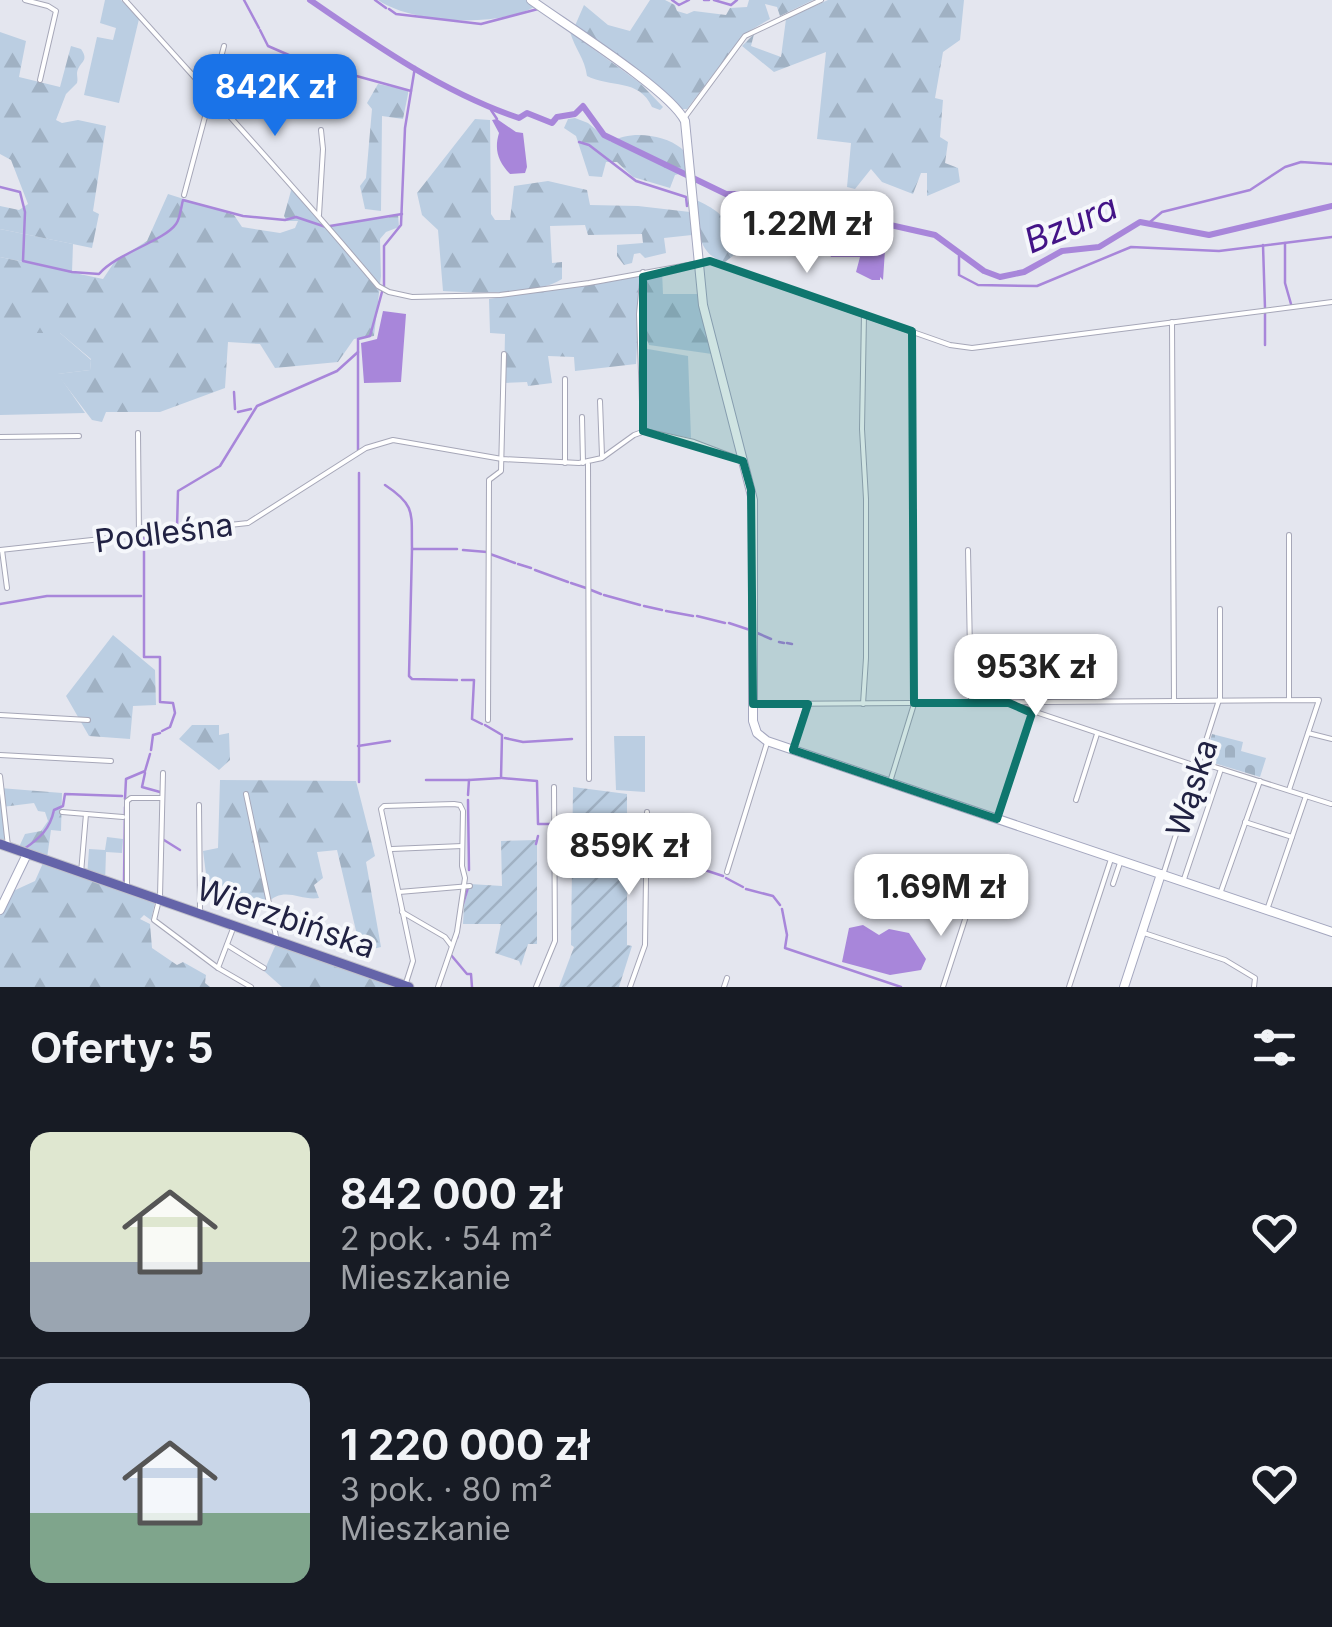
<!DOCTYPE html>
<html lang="pl">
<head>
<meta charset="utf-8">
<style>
  body { margin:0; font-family:Inter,sans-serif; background:#20242c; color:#f1f3f6; height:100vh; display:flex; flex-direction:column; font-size:38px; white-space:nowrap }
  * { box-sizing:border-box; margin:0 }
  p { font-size:32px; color:#9ea1a6 }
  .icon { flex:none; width:55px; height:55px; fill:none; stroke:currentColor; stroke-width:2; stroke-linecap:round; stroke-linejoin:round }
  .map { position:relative; height:987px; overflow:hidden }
  .panel { display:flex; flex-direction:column; background:#171b24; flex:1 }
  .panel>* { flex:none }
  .price { position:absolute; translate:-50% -85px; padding:0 22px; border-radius:20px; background:#fff; color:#222; font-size:32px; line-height:65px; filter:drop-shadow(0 2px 5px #0008) }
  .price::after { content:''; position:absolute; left:50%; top:60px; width:30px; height:22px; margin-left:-15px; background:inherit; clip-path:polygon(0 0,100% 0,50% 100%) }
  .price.active { background:#1a73e8; color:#fff }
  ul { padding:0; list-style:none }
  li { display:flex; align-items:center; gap:30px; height:250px; padding:0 30px }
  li+li { border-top:2px solid #363941 }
  li span { display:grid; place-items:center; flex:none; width:280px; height:200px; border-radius:20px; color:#555 }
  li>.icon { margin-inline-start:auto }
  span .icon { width:120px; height:120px; fill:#fffc; stroke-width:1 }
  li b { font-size:42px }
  h2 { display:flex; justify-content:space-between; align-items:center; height:120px; padding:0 30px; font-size:42px }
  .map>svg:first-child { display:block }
  .grass { fill:#bbcee2 }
  .forest { fill:url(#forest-firs) }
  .cemetery { fill:url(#cemetery-stones) }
  .garden { fill:url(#garden-furrows) }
  .water { fill:#a886da }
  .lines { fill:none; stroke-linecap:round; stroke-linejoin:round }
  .stream { stroke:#a886da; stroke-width:2.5 }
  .river { stroke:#a886da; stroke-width:6 }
  .street-casing { stroke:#a6a7b8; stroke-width:6 }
  .secondary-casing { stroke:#a4a7bf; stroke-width:10 }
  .primary-casing { stroke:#c1c1ca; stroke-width:11 }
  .street { stroke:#fff; stroke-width:4 }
  .secondary { stroke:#fff; stroke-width:8 }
  .primary { stroke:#6464a9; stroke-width:9 }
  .marked { fill:#0f766e; fill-opacity:0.2; stroke:#0f766e; stroke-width:8; stroke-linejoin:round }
  .labels { text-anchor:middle; stroke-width:8; stroke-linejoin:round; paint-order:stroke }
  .street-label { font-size:32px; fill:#212243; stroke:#f5f7fb }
  .water-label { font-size:35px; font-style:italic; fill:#431387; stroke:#f5f7fb }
</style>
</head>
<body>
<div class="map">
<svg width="1332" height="987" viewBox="0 0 1332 987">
  <defs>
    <pattern id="forest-firs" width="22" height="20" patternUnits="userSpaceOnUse" patternTransform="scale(2.5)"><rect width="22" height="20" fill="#bbcee2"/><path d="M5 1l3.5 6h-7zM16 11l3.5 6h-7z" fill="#a0b1c3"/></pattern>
    <pattern id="cemetery-stones" width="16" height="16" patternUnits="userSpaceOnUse" patternTransform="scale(2.5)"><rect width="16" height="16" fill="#bbcee2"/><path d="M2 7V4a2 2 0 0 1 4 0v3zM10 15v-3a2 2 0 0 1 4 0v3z" fill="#a0b1c3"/></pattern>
    <pattern id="garden-furrows" width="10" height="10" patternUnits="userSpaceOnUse" patternTransform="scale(2.5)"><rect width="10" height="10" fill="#bbcee2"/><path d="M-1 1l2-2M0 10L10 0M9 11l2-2" fill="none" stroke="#a0b1c3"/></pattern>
  </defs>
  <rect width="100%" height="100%" fill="#e4e6ef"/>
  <g class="grass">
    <path d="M105 0H121L139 19 119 103 84 95 97 37 113 40 116 28 100 23Z"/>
    <path d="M378 0H527L536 6C499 28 413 24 378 0Z"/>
    <path d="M0 229 73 244 72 272 0 257Z"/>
    <path d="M0 333H60L91 360 90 370 58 374 85 413 0 415Z"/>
    <path d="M642 348 688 356 691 438 649 430 644 425Z"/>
    <path d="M614 736H645V792L616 790Z"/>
  </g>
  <g class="forest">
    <path d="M650 0H665L675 5 677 11 687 14 694 11 726 15 730 8 747 7 749 0H813L780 16 777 7 765 4 770 19 744 34 687 109H681L574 28 584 5 608 25 630 31Z"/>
    <path d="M828 0H964L960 40 943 52 935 98 943 100 940 137 948 142 945 163 958 168 960 182 927 196V173H921L913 194 882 182 871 169 855 189 847 187 851 143 817 139 826 52 774 72 742 46 754 34 751 46 781 57 786 19Z"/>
    <path d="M0 32 26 41 19 77 60 87 71 46 81 49C90 62 79 61 77 73 77 76 78 80 77 83L66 94 56 120 62 123 78 120 106 126 93 211 99 214 92 248 0 229V206L19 210 28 204 11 160 0 154Z"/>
    <path d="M570 32 640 83 663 107 660 110 652 107C639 78 610 88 587 76 585 59 575 49 570 32Z"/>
    <path d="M378 84 408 90V94L403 119 382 116 381 211 365 209 360 186 366 178 372 109 367 103Z"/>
    <path d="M575 118 588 123 611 142C629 130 664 134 681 148 688 153 686 164 686 172L675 175 670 188 633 177 617 162H606L602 177 589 176 576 136 564 128 568 119Z"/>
    <path d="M475 119 490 120 491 214 495 220H510L514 186 548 181 587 190 590 205 638 206 690 212 692 235 664 238 666 253 645 258 640 253 634 254 632 263 624 265 617 256V245L643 243 642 234 588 235 585 225 550 226 552 263 562 262V279C536 296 473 293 443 291L438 230 422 215 417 193Z"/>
    <path d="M292 187 326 226 398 214 399 227 386 232 380 239 381 276 374 336 354 339 338 362 275 368 260 344 228 342 225 388 160 412H106L102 422 92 420 57 374 90 370 91 359 60 333H0V257L103 279 115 261 147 241 168 194 234 215 242 227 280 233 295 228 298 221H287L284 216Z"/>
    <path d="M696 200C734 217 722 223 734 255L725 262C696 255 698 225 696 200Z"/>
    <path d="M662 270 663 294H698L712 354 649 345 640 323 646 273Z"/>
    <path d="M641 275 636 364 575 371 574 357 548 356 552 383 528 386 527 382 504 383 505 334 490 333 489 299Z"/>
    <path d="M113 635 155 670 156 705 133 706 130 739 89 736 66 696Z"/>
    <path d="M192 725H219V735L229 733 230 760 219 770 179 739Z"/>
    <path d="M220 780 356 781 375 856 366 862 381 947 361 952 337 850 317 852 323 878 314 885 319 898C299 901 284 885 266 904L208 889 203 851 218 848Z"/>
    <path d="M0 788 62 793 61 831 51 830 47 858 19 847 25 834 41 831 48 821 45 812 38 811 34 803 2 807 5 843 0 841Z"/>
    <path d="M107 837 123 839 122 853 106 852 105 884 155 902 151 920 144 915 140 919 150 924 152 948 177 965 183 962 206 975 205 983 210 987H0V915L11 892 35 881 43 863 87 877 89 849 105 850Z"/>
    <path d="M276 944 398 987H282L264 971Z"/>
  </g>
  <path class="cemetery" d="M1212 734 1243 742 1241 751 1266 758 1260 777 1204 760Z"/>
  <g class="garden">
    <path d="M573 787 627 794V945L632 946 619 987H559L574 947 571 945Z"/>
    <path d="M537 840V944H528L521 966 519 961 495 953 501 924H463L464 905 470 884 502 886 501 841Z"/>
  </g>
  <g class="water">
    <path d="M497 119 516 132 523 133 527 167 525 173 510 174C498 161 494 150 499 133L492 120Z"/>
    <path d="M843 219 852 223 853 237 856 222 886 230 884 241 855 240 853 247 885 250 883 280 880 277V280H872L856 272 860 257H831L821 234Z"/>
    <path d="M383 311 406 314 401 382 364 383 361 343 377 339Z"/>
    <path d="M863 925 879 935 889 929 909 933 926 959 921 970 890 975 842 962 849 928Z"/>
  </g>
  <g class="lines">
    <g class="stream">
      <path d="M244 0 259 28"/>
      <path d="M375 0 386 8"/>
      <path d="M672 0 679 5 689 0"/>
      <path d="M704 0H709"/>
      <path d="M714 0 731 5 737 0"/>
      <path d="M389 9 396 14 481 24 538 9"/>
      <path d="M260 30 268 46 298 59"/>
      <path d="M301 60 328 68"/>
      <path d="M331 69 411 91"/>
      <path d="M491 110 497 119"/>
      <path d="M579 142 589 145 636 181 686 197 687 206"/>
      <path d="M0 187 20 192 25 212 23 261 72 272 99 274C117 253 164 241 176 224 180 219 181 207 183 200L243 216 285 220 296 217 326 227"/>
      <path d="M1150 222 1162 212 1250 190 1285 167 1301 162 1332 164"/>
      <path d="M330 226 402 214"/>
      <path d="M1285 243V283L1291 304"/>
      <path d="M1263 245 1265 308"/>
      <path d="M959 256V275L978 285 1037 286 1131 247 1219 251 1332 237"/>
      <path d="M384 287V246L401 225 405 128 415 67"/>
      <path d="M1265 345V313"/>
      <path d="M234 392 235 409"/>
      <path d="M238 412 251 409"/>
      <path d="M358 450V339L370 336 382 292"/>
      <path d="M385 485C417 506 411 514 412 549H457"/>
      <path d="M177 528 178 491 220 466 257 406 337 371 358 352"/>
      <path d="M158 535 144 537V657H160V702L173 703 175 713 170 727 162 731"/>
      <path d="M412 549 409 676 412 679 457 680"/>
      <path d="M463 550 487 552"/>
      <path d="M490 554 515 563"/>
      <path d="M518 564 531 568"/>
      <path d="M535 570 568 582"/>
      <path d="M571 583 586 588"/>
      <path d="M591 590 601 594"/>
      <path d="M604 595 640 605"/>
      <path d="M0 604 47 596H141"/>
      <path d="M644 606 662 610"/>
      <path d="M666 611 693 616"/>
      <path d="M697 616 725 623"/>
      <path d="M729 623 750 630"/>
      <path d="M755 632 771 639"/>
      <path d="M779 642 784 643"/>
      <path d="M787 643 792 644"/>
      <path d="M462 680H474L472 719 482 724"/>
      <path d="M505 738 523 742 572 739"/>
      <path d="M358 746 390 741"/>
      <path d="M151 750 153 735 160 733"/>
      <path d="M145 773 142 787 160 792"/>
      <path d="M502 778 537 781 538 824H552"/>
      <path d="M426 780H469"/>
      <path d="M359 782V473"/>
      <path d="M468 795 469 780 501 778 502 735 485 725"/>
      <path d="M125 799 126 779 145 771 150 754"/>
      <path d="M468 800 469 870"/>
      <path d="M558 829 581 839"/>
      <path d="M164 840 180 850"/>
      <path d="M583 840 602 850 615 848"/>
      <path d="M536 844 538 836"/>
      <path d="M618 848 639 849"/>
      <path d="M24 849C40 838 50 829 54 810L63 806 65 794 122 796"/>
      <path d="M650 852 662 856"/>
      <path d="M665 857 723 876"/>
      <path d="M726 878 743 887"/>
      <path d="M124 881 125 807"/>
      <path d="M746 889 773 896 780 905"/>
      <path d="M463 904 468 888"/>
      <path d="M782 909 787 935 785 948 901 987"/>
      <path d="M457 938 460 922"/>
      <path d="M451 955 467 974H471L472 987"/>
    </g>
    <path class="river" d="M310 0C375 45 444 93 519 118L527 113 552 123 557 117 575 114 583 106 604 135 726 194H752L935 235 984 271 1000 277 1024 272 1062 251 1099 247 1140 222 1209 235 1332 206"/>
    <g class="street-casing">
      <g id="street">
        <path d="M25 0 48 6 56 11 40 80"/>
        <path d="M125 0C210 95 296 188 378 286L389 292 412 297 500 295 589 283 710 261 950 345 972 348 1332 302"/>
        <path d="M685 117 745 36 821 0"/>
        <path d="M184 195 224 46"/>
        <path d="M319 215 323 149 321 130"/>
        <path d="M1172 322 1174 701"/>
        <path d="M565 379V463"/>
        <path d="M600 401 602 456"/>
        <path d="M582 417 583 463"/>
        <path d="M643 431 639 314 643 272"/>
        <path d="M138 433 139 536"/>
        <path d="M0 437 79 436"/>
        <path d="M588 464 589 779"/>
        <path d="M1289 535V700"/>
        <path d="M0 550 248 523 366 448 393 440 502 459 579 463 602 458 634 435 645 431 694 442 739 459"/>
        <path d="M2 550 7 588"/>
        <path d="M968 550 971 702"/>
        <path d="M1220 609V700"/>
        <path d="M1036 667 1037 703"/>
        <path d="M1009 703 1199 767"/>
        <path d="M753 704 1319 700 1289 790"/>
        <path d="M863 704 866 658V499L862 429 864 314"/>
        <path d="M0 715 88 720"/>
        <path d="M488 720 489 480 501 471 504 354"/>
        <path d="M1308 733 1332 739"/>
        <path d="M794 747 807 704"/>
        <path d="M0 755 111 761"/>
        <path d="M1202 763 1331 804"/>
        <path d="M163 773 160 896 154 920 218 968 251 987"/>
        <path d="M0 776 8 846"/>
        <path d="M890 782 914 704 912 331"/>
        <path d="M246 794 277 941"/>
        <path d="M1076 800 1097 734"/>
        <path d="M199 805 200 910"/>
        <path d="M62 812 123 817"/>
        <path d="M997 819 1032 714"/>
        <path d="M1245 822 1292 837"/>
        <path d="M392 849 462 846"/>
        <path d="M727 872 767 743"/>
        <path d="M81 873 86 814"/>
        <path d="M1163 875 1219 700"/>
        <path d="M1183 882 1221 769"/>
        <path d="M127 884V801L131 798H162"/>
        <path d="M1113 884 1121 860"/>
        <path d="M399 892 470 886"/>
        <path d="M1220 894 1260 781"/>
        <path d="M1267 910 1306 796"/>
        <path d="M402 912 445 937 451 945"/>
        <path d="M1144 933 1225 960 1255 978 1254 987"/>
        <path d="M227 945 264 968"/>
        <path d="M218 968 234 926"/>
        <path d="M405 986 413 961 381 809 384 806 454 804 460 805 463 811 462 866 465 878 457 932 438 987"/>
        <path d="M536 987 555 941 554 787"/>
        <path d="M630 987 645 945 647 812"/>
        <path d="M724 987 727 978"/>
        <path d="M943 987 971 901"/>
        <path d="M1069 987 1111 859"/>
      </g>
    </g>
    <g class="secondary-casing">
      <g id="secondary">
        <path d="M531 0C564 24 670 90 685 121L703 305 753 500V721L757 733 767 741 1332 932"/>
        <path d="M0 910 27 854"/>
        <path d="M1124 987 1161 874"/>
      </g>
    </g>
    <g class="primary-casing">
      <path id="primary" d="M0 844 409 987"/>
    </g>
    <use href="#street" class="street"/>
    <use href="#secondary" class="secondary"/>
    <use href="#primary" class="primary"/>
  </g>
  <path class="marked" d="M710 261 912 331 914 703H1009L1032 713 997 819 793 750 808 704H753L751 490 743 461 643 431V277Z"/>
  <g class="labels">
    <g class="street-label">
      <text transform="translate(164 533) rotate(-7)" y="11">Podleśna</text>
      <text transform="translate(1192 788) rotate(-72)" y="11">Wąska</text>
      <text transform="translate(286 918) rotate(19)" y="11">Wierzbińska</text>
    </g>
    <g class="water-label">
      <text transform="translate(1071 224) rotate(-23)" y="12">Bzura</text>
    </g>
  </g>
</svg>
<b class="price active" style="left:275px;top:139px">842K zł</b>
<b class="price" style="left:807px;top:276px">1.22M zł</b>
<b class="price" style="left:1036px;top:719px">953K zł</b>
<b class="price" style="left:629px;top:898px">859K zł</b>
<b class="price" style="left:941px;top:939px">1.69M zł</b>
</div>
<section class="panel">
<h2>Oferty: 5<svg class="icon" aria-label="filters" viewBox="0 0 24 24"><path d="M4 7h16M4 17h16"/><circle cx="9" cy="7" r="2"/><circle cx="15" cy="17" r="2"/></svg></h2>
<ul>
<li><span style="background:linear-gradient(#dfe7d0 65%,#9aa5b1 0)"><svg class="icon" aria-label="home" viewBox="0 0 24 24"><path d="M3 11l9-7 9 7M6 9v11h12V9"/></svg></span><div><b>842 000 zł</b><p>2 pok. · 54 m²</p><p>Mieszkanie</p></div><svg class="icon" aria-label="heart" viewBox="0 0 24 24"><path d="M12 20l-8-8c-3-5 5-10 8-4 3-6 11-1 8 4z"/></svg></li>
<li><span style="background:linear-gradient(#c9d6e8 65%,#7fa58c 0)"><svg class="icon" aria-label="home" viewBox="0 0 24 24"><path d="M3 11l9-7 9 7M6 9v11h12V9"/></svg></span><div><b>1 220 000 zł</b><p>3 pok. · 80 m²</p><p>Mieszkanie</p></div><svg class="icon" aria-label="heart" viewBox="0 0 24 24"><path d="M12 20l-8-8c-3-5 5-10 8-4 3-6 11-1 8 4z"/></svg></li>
</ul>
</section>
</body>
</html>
